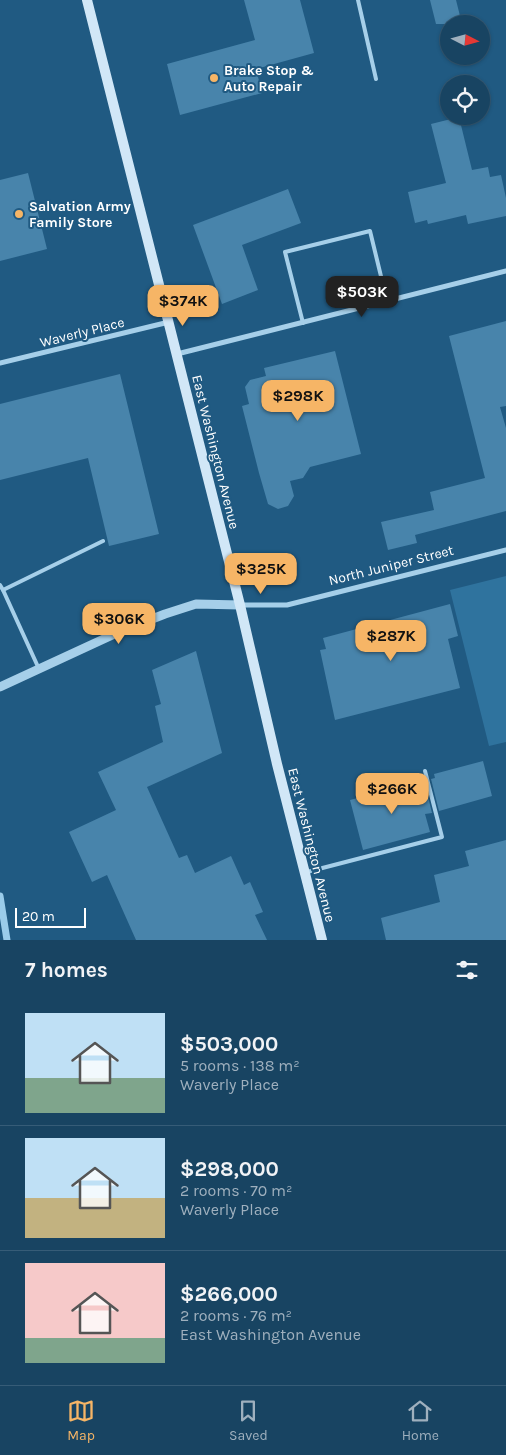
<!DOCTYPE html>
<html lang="en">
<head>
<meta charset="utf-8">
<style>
  body { margin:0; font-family:Karla,sans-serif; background:#254e6b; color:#f1f3f6; height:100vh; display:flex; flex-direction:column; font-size:19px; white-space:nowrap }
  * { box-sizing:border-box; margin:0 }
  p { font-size:16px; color:#9fb0be }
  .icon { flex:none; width:28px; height:28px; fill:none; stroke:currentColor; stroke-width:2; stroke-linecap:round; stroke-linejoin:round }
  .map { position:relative; height:940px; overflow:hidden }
  .sheet { display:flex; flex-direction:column; background:#184462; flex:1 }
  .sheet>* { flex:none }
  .needle { width:32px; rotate:96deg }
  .buttons { position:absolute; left:440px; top:15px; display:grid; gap:10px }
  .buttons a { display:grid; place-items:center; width:50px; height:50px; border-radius:50%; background:#184462; box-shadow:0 1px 4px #0004,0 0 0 1px #365c77; font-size:25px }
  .scale { position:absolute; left:15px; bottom:12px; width:71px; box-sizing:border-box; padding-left:5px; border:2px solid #fff; border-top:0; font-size:14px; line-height:18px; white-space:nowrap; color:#fff; -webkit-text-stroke:4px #205a82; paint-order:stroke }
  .price { position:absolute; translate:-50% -42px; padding:0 11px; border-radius:10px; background:#f6b566; color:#111; font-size:16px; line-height:32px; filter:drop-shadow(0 1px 2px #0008) }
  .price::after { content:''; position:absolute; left:50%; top:30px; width:15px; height:11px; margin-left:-8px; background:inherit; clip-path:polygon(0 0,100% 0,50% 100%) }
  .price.on { background:#222; color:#fff }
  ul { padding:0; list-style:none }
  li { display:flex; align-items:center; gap:15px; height:125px; padding:0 25px }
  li+li { border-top:1px solid #365c77 }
  li span { display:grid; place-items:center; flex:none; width:140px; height:100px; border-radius:0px; color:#555 }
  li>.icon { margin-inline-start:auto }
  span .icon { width:60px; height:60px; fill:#fffc; stroke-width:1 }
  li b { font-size:21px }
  h2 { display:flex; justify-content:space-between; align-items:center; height:60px; padding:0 25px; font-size:21px }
  .tabs { display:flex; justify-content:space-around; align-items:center; height:70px; border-top:1px solid #365c77; background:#184462; font-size:14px; color:#9fb0be }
  .tabs a { display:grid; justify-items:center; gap:2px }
  .tabs .on { color:#f6b566 }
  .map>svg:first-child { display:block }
  .green { fill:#2f739e }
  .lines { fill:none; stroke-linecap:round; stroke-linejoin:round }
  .stream { stroke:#9accea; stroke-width:7 }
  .building { fill:#4884ab }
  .service { stroke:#a6cfe9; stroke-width:4 }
  .minor { stroke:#a6cfe9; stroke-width:5 }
  .tertiary { stroke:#a6cfe9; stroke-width:9 }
  .secondary { stroke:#d1e7f7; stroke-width:10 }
  .poi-dot { fill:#f6b566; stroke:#205a82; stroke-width:2 }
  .labels { text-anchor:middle; stroke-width:4; stroke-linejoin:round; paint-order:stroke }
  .poi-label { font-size:14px; font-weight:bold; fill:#fff; stroke:#205a82; text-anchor:start }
  .street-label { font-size:14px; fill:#fff; stroke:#205a82 }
</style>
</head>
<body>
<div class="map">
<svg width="506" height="940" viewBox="0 0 506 940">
  <rect width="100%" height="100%" fill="#205a82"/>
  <path class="green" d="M506 576V742L489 746 450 590Z"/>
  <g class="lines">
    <path class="stream" d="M0 896 7 940"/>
  </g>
  <g class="building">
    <path d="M244 0H300L314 53 256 69 262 93 180 115 167 64 255 40Z"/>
    <path d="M430 0H456L462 24H436Z"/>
    <path d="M459 117 472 170 488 167 490 177 501 175 506 198V216L468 224 466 215 428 224 427 220 415 223 408 192 446 183 431 124Z"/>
    <path d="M28 173 47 249 0 261V180Z"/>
    <path d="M288 189 301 223 242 245 258 290 222 304 193 225Z"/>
    <path d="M506 321V406L500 407 506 428V511L415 535 417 543 388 550 381 522 434 510 430 492 485 478 449 336Z"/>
    <path d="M335 351 361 454 310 467 303 478 290 481 294 496 288 506 278 509 268 504 259 473 242 406 249 404 245 387 250 380 266 376 264 368Z"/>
    <path d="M120 374 159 534 109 546 88 458 0 480V404Z"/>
    <path d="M450 604 458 636 448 639 460 688 335 720 320 650 326 649 323 638Z"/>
    <path d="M196 651 222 753 147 787 179 858 187 855 195 873 231 856 244 885 250 882 263 912 255 915 267 940H136L107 875 92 882 69 832 116 810 98 772 163 742 155 706 161 704 152 670Z"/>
    <path d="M483 761 492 796 439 811 431 779 435 778 434 774Z"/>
    <path d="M424 781 432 813 425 814 430 832 363 850 350 800Z"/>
    <path d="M506 840V940H386L381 918 440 902 434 875 469 866 465 851Z"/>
  </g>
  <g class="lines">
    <g class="service">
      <path d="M358 0 376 79"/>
      <path d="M303 323 285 252 370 231 387 301"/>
      <path d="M0 585 3 590 103 541"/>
      <path d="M3 590 39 669"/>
      <path d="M307 872 442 837 425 771"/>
    </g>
    <g class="minor">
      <path d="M177 354 506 271"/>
      <path d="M0 363 169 322"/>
      <path d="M240 605H287L506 550"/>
    </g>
    <path class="tertiary" d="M0 687 121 631 165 614 196 604 240 605"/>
    <path class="secondary" d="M87 0 240 605 277 764 322 940"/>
  </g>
  <g class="poi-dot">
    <circle cx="214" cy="78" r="5"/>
    <circle cx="19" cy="214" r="5"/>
  </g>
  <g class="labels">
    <g class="poi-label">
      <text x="224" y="75">Brake Stop &amp;<tspan x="224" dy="16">Auto Repair</tspan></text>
      <text x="29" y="211">Salvation Army<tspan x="29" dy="16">Family Store</tspan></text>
    </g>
    <g class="street-label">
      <text transform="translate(82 332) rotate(-14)" y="5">Waverly Place</text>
      <text transform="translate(216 452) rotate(76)" y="5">East Washington Avenue</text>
      <text transform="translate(391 565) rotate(-14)" y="5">North Juniper Street</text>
      <text transform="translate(312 845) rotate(76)" y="5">East Washington Avenue</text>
    </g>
  </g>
</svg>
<div class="buttons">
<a><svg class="needle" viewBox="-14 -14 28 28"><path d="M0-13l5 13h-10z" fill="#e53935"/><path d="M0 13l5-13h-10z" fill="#9fb0be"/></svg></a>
<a><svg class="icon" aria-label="locate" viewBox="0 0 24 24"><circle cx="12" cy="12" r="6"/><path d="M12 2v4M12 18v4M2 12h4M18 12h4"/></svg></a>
</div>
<div class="scale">20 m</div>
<b class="price on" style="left:362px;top:318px">$503K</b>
<b class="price" style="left:183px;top:327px">$374K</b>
<b class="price" style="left:298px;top:422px">$298K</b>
<b class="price" style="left:261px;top:595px">$325K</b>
<b class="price" style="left:119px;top:645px">$306K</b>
<b class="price" style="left:391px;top:662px">$287K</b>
<b class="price" style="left:392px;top:815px">$266K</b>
</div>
<section class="sheet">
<h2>7 homes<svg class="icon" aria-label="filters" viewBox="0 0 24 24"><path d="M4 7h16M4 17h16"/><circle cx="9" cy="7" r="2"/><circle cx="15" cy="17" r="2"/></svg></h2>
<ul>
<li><span style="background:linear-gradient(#bfe0f5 65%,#7fa58c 0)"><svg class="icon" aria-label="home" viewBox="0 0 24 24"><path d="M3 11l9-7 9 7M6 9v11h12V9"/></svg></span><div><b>$503,000</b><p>5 rooms · 138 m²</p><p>Waverly Place</p></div></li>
<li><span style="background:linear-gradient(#bfe0f5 60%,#c2b280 0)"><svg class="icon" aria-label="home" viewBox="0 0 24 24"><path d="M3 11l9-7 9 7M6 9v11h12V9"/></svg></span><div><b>$298,000</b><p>2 rooms · 70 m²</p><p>Waverly Place</p></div></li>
<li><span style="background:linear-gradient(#f6c9c9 75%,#7fa58c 0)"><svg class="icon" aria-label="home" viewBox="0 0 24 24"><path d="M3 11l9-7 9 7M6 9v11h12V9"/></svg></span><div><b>$266,000</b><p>2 rooms · 76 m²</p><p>East Washington Avenue</p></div></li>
</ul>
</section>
<nav class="tabs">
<a class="on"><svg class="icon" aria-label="map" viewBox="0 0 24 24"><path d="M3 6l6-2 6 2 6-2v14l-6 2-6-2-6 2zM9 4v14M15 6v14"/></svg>Map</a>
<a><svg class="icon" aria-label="saved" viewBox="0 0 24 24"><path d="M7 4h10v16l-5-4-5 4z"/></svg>Saved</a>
<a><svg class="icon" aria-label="home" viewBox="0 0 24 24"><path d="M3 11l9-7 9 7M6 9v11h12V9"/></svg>Home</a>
</nav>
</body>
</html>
